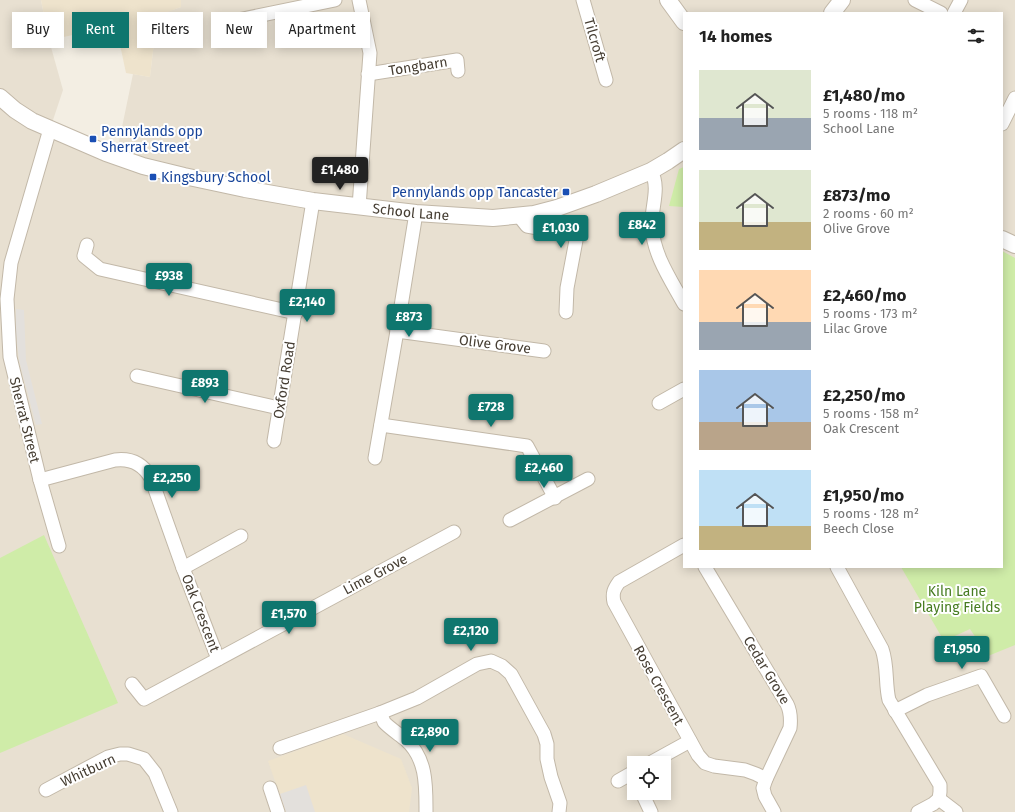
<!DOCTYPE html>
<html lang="en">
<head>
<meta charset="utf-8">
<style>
  body { margin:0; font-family:"Fira Sans",sans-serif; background:#f2f2f2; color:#222; height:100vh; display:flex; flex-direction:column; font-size:15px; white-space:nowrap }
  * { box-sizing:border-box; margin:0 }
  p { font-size:13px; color:#767676 }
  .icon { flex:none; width:22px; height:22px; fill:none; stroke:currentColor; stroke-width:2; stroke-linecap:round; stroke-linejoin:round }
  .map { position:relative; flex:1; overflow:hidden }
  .sheet { position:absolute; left:683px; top:12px; width:320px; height:556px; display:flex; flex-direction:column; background:#fff; border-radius:0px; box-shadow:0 2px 10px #0003 }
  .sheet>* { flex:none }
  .top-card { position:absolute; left:12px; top:12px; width:380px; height:36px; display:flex; gap:8px }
  .controls { position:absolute; left:627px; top:756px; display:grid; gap:8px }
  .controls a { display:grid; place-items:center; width:44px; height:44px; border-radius:0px; background:#fff; box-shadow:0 2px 10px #0003; font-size:20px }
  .price { position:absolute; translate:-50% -34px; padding:0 9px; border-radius:4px; background:#0f766e; color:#fff; font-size:13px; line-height:26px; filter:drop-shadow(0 1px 2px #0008) }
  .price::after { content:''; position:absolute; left:50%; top:24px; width:12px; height:9px; margin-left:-6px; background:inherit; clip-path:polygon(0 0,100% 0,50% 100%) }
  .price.current { background:#222; color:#fff }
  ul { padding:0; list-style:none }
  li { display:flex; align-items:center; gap:12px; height:100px; padding:0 16px }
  li span { display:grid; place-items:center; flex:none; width:112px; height:80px; border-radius:0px; color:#555 }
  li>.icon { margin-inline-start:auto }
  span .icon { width:48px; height:48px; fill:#fffc; stroke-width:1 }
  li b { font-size:17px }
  h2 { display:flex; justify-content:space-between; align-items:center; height:48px; padding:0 16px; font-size:17px }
  .pill { padding:0 14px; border-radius:0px; background:#fff; box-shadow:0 2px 10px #0003; font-size:14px; line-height:36px }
  .pill.current { background:#0f766e; color:#fff }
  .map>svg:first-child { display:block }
  .residential { fill:#e8e0d1; fill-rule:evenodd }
  .education { fill:#eee3cc }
  .green { fill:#cfeca8 }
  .parking { fill:#e3e0dc }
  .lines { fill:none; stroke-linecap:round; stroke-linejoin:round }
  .minor-casing { stroke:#c2b8a8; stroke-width:15 }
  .tertiary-casing { stroke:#c2b8a8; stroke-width:18 }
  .minor { stroke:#fff; stroke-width:13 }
  .tertiary { stroke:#fff; stroke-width:16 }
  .transit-dot { fill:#1a4fb4; stroke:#fff; stroke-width:1.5 }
  .labels { text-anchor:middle; stroke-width:4; stroke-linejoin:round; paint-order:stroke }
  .street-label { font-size:14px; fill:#463e33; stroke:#fff }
  .transit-label { font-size:14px; fill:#164399; stroke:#fff; text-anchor:start }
  .park-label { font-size:14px; fill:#477c21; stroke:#fff }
</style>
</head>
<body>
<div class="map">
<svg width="1015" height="812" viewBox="0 0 1015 812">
  <rect width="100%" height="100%" fill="#f3eee3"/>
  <path class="residential" d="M0 0H41L49 40 63 90 50 129 116 156 133 74 150 77 157 15 181 7V0H1015V812H0ZM684 13H1002V567H684ZM634 763H664V793H634Z"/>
  <g class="education">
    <path d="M41 0H181V7L157 16 150 77 126 73 116 26 49 40Z"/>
    <path d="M343 734 401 759 412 788 409 812H286L268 761Z"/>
  </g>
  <g class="green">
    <path d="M684 167V207L669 206 679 169Z"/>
    <path d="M1002 251 1015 258V645L988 656 970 629 944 641 901 567H1002Z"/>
    <path d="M44 535 118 703 0 753V558Z"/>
  </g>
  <g class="parking">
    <path d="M16 309 24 310 26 360 42 424 36 425 19 360 16 334Z"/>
    <path d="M306 785 315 812H286L280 794Z"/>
  </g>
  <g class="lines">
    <g class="minor-casing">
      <g id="minor">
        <path d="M583 0 606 80"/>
        <path d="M915 0 941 13"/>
        <path d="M954 13 961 0"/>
        <path d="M233 21 335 0"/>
        <path d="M368 74 457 60 458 71"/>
        <path d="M1002 124 1015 98"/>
        <path d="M50 129 11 263 7 299 10 357 40 480 59 546"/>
        <path d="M651 171C661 189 650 209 652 228 654 256 671 280 684 304"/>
        <path d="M359 207 370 53 359 0"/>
        <path d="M519 216 527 226 577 235 567 288 566 312"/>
        <path d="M87 245 84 256 100 269 296 313"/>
        <path d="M397 331 544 351"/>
        <path d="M137 376 279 408"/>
        <path d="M659 403 684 389"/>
        <path d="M381 425 527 446 555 498"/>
        <path d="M274 441 313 201"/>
        <path d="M375 458 397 331 416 213"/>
        <path d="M40 480 115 460C131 458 143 464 151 478L183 568 218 659"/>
        <path d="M510 520 588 479"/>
        <path d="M684 545 619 582C614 589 612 593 614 602L698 755 705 763 714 766 745 770 756 774 766 779 763 788 765 796 774 812"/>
        <path d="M705 567 787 704C791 712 791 719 790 728L766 779"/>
        <path d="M837 567 882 649C888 666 885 684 889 700L940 785V792L939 799"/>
        <path d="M183 568 241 536"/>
        <path d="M132 684 144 699 454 532"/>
        <path d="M895 711 927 695 981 676 1004 716"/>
        <path d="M380 713C382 716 383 719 384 722 388 727 400 735 406 740 427 759 426 786 426 812"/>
        <path d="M280 748 380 713 417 698 477 664 491 661 502 666 511 674 544 734 547 744V759L551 777 560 803 559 812"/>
        <path d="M650 763 690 741"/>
        <path d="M618 781 632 773"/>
        <path d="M270 788 278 812"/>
        <path d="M46 790 108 757 120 754H128L144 759 155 773 171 812"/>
        <path d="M642 793 651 812"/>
        <path d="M918 812 933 804 939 799 956 812"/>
      </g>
    </g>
    <g class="tertiary-casing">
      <g id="tertiary">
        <path d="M668 0 684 22"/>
        <path d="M832 13 842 0"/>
        <path id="s1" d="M0 97 15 110 32 121 106 153 143 166 184 176 245 189 313 201 416 213 493 218 534 214 557 208 596 194 651 171 668 161 684 150"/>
        <path d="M1002 239 1015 245"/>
      </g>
    </g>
    <use href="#minor" class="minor"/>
    <use href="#tertiary" class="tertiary"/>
  </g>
  <g class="transit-dot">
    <rect x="89" y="135" width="8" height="8" rx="2"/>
    <rect x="149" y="173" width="8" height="8" rx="2"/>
    <rect x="562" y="188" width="8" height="8" rx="2"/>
  </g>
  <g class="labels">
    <g class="street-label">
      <text transform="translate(595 40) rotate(74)" y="5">Tilcroft</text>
      <text transform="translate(418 66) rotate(-9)" y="5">Tongbarn</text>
      <text dy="5" stroke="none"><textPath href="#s1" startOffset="432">School Lane</textPath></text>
      <text transform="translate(495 344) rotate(7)" y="5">Olive Grove</text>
      <text transform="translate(284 380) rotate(-81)" y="5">Oxford Road</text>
      <text transform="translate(25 420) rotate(76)" y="5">Sherrat Street</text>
      <text transform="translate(375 574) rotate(-28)" y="5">Lime Grove</text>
      <text transform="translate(201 613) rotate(69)" y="5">Oak Crescent</text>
      <text transform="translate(767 670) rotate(59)" y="5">Cedar Grove</text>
      <text transform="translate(659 685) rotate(61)" y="5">Rose Crescent</text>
      <text transform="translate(88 770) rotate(-25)" y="5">Whitburn</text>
    </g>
    <g class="transit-label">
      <text x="101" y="136">Pennylands opp<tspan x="101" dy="16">Sherrat Street</tspan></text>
      <text x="161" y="182">Kingsbury School</text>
      <text x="558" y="197" text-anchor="end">Pennylands opp Tancaster</text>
    </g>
    <g class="park-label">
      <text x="957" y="596">Kiln Lane<tspan x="957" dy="16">Playing Fields</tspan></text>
    </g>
  </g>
</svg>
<div class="controls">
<a><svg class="icon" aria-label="locate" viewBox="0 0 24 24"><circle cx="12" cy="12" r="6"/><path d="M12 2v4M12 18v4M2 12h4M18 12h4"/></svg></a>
</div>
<b class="price current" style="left:340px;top:191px">£1,480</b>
<b class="price" style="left:642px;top:246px">£842</b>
<b class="price" style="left:561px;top:249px">£1,030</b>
<b class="price" style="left:169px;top:297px">£938</b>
<b class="price" style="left:307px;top:323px">£2,140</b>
<b class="price" style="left:409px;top:338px">£873</b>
<b class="price" style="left:205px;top:404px">£893</b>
<b class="price" style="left:491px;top:428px">£728</b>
<b class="price" style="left:544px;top:489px">£2,460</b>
<b class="price" style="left:172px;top:499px">£2,250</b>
<b class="price" style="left:289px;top:635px">£1,570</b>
<b class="price" style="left:471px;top:652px">£2,120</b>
<b class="price" style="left:962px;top:670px">£1,950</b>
<b class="price" style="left:430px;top:753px">£2,890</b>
<div class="top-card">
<a class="pill">Buy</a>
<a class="pill current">Rent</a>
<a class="pill">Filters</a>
<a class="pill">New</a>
<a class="pill">Apartment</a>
</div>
<section class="sheet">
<h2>14 homes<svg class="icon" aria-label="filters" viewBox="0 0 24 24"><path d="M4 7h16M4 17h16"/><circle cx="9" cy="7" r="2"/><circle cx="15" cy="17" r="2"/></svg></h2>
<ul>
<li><span style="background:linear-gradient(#dfe7d0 60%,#9aa5b1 0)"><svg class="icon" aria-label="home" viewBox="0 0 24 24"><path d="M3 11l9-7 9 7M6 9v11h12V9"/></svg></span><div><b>£1,480/mo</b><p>5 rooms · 118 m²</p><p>School Lane</p></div></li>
<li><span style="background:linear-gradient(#dfe7d0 65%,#c2b280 0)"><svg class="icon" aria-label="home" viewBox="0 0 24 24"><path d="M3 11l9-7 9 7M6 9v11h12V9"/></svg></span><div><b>£873/mo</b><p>2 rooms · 60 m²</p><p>Olive Grove</p></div></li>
<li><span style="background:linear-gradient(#ffd9b3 65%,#9aa5b1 0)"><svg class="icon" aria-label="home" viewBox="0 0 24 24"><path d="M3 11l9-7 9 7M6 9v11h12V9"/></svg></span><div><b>£2,460/mo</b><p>5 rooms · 173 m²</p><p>Lilac Grove</p></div></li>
<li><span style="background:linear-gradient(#a9c7e8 65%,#b9a48a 0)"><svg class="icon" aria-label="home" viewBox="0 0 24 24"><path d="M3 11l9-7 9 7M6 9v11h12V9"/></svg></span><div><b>£2,250/mo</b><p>5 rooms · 158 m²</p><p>Oak Crescent</p></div></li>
<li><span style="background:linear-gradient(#bfe0f5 70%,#c2b280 0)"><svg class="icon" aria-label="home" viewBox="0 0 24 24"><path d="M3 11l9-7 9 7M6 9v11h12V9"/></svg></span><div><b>£1,950/mo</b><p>5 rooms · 128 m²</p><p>Beech Close</p></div></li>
</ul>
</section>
</div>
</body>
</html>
